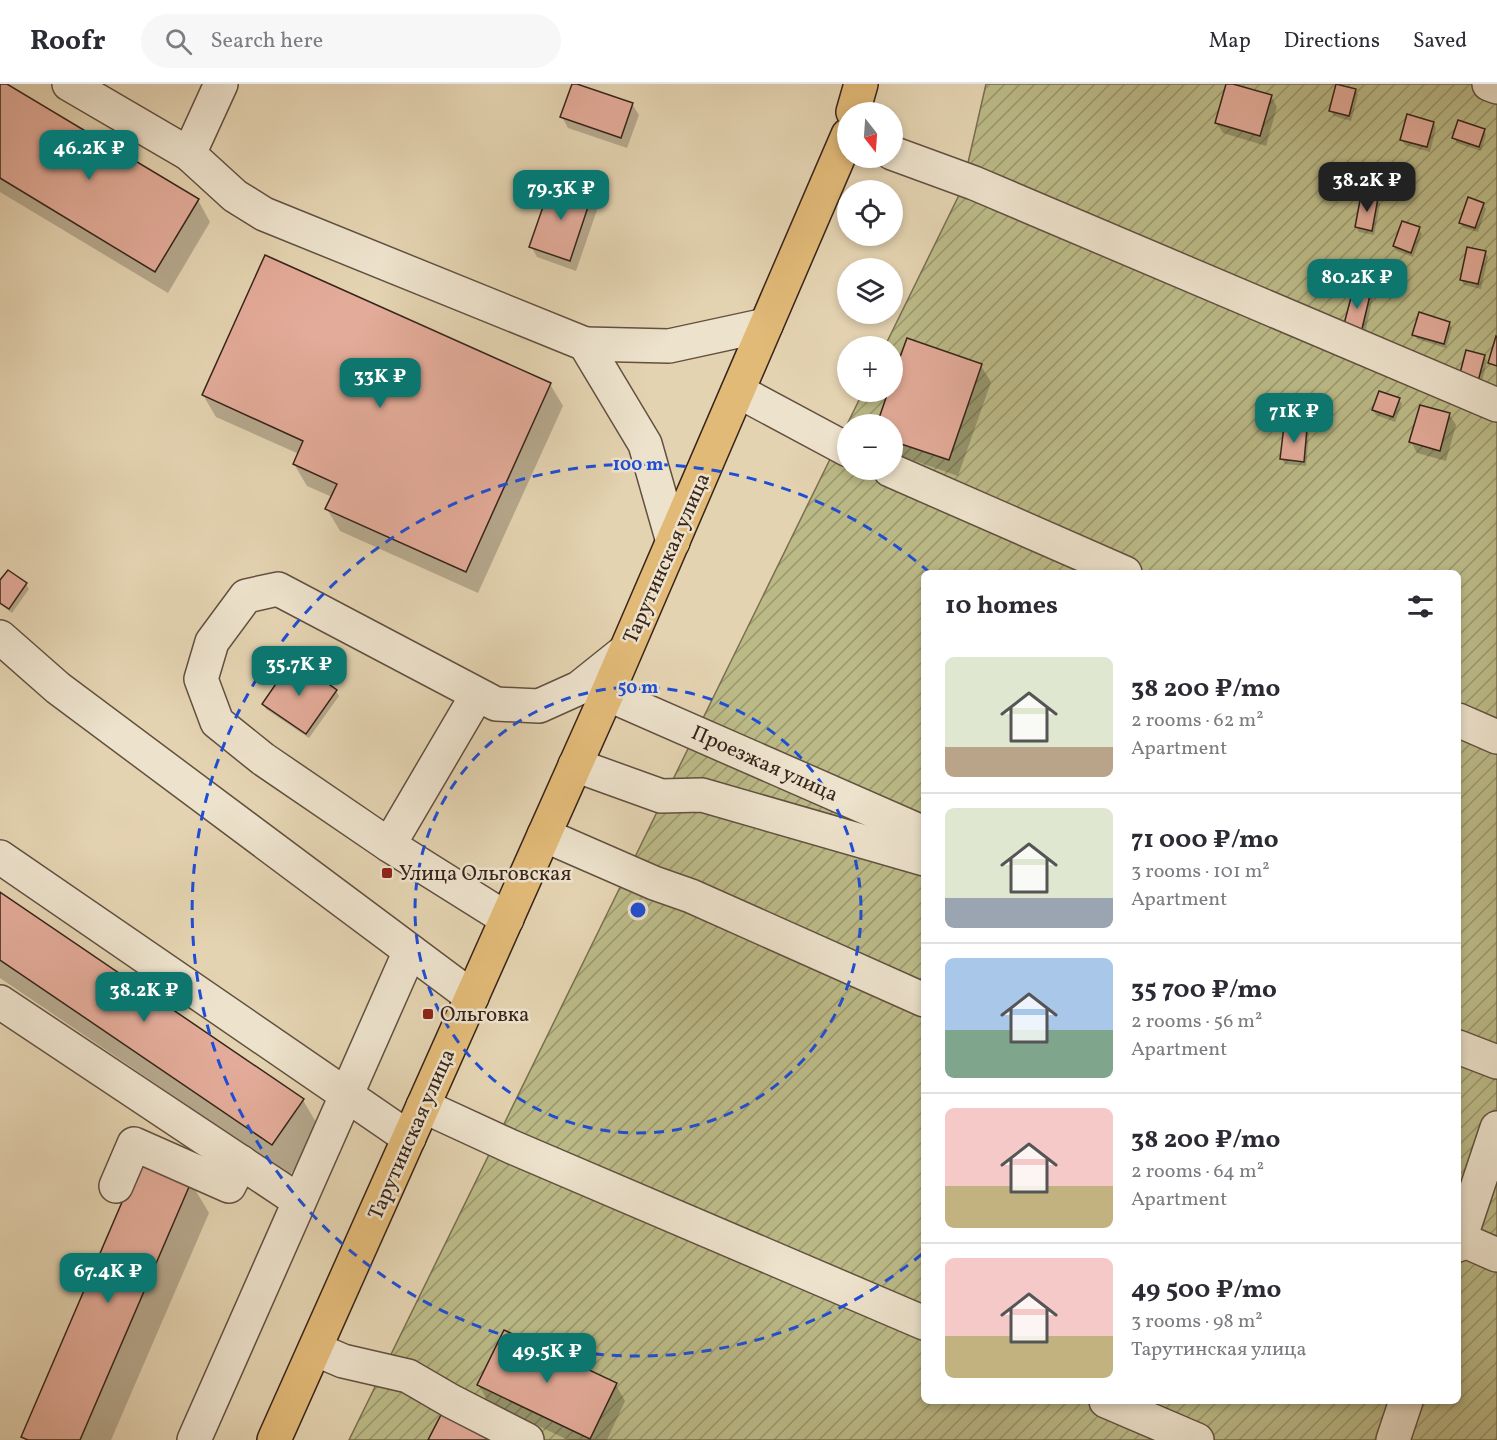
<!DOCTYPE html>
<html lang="en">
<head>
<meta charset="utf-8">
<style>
  body { margin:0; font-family:Vollkorn,serif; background:#f7f7f7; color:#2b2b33; height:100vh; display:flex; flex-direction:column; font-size:22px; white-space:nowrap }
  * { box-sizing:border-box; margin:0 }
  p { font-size:20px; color:#7c7c81 }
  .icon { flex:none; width:33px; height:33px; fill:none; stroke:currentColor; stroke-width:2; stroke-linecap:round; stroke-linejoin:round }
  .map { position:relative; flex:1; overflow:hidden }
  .panel { position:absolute; left:921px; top:486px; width:540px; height:834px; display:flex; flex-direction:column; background:#fff; border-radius:9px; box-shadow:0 3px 9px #0003 }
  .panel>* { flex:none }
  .needle { width:39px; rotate:163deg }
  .buttons { position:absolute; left:837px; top:18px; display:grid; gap:12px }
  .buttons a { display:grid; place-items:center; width:66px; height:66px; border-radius:50%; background:#fff; box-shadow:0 3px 9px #0003; font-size:30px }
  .price { position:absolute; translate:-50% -51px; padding:0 14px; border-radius:12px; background:#0f766e; color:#fff; font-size:20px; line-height:39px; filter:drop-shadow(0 2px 3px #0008) }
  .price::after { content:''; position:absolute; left:50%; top:36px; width:18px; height:14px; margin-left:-9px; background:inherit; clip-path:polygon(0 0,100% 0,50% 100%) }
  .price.active { background:#222; color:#fff }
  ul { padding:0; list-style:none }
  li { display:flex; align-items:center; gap:18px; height:150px; padding:0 24px }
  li+li { border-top:2px solid #e1e1e2 }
  li span { display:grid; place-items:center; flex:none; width:168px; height:120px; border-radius:9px; color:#555 }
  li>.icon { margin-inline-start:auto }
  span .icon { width:72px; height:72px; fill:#fffc; stroke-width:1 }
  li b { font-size:26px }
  h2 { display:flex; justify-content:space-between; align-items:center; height:72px; padding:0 24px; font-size:26px }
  header { display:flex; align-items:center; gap:36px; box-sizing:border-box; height:84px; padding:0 30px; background:#fff; border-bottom:2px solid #e1e1e2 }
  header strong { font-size:28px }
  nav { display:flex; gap:33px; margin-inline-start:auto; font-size:21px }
  .search { width:420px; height:54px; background:#f7f7f7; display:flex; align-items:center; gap:15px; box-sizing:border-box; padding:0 21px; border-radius:33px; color:#7c7c81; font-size:22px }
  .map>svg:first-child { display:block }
  .garden { fill:url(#garden-furrows); stroke:#796f51; stroke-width:1.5; fill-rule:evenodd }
  .shadow { fill:#0003 }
  .building { fill:#e3ab99; stroke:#37241b; stroke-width:1.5 }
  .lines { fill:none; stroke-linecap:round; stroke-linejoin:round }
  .minor-casing { stroke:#625040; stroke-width:36 }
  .major-casing { stroke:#37241b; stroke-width:36 }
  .minor { stroke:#ede2cc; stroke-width:33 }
  .major { stroke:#e2ba78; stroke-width:33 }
  .ring { fill:none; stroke:#1d4ed8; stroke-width:3; stroke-dasharray:10 8 }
  .poi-dot { fill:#8f2418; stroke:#ede2cc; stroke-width:2 }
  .labels { text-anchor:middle; stroke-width:5; stroke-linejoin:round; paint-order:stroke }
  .street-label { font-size:21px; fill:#37241b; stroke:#ede2cc }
  .poi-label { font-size:21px; fill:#37241b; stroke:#ede2cc; text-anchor:start }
  .centre { fill:#1d4ed8; stroke:#ede2cc; stroke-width:3 }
  .ring-label { font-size:18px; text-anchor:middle; font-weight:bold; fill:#1d4ed8; stroke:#ede2cc; stroke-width:5; stroke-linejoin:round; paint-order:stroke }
</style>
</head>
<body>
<header>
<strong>Roofr</strong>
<div class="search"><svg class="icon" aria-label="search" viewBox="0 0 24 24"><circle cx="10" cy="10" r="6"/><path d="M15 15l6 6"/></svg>Search here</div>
<nav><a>Map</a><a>Directions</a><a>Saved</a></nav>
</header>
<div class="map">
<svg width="1497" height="1356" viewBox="0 0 1497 1356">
  <defs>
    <pattern id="garden-furrows" width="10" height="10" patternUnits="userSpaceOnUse" patternTransform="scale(1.5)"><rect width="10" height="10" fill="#bbba87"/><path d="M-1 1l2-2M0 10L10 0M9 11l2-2" fill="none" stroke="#99976e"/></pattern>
  </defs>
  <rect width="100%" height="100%" fill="#e4d3b1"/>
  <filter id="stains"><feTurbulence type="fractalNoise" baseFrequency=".00333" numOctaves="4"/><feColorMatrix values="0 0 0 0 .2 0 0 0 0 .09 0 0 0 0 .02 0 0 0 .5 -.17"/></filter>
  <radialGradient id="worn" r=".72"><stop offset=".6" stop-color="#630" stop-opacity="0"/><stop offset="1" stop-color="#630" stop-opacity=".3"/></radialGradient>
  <path class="garden" d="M986 0H1497V1356H349L863 308H892V262H885L962 105ZM848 340H892V386H848ZM924 489H1458V1317H924Z"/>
  <g class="shadow">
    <path d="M0 0H4L198 116 210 138 168 209 0 108Z"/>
    <path d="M1355 6 1358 11 1351 37 1334 32 1331 27Z"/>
    <path d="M1271 12 1277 23 1266 62 1223 49 1216 38Z"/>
    <path d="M632 20 639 31 627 64 568 44 562 33Z"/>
    <path d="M1434 39 1436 44 1430 68 1405 61 1402 56Z"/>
    <path d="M1484 46 1486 51 1481 67 1457 59 1454 54Z"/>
    <path d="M591 112 598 123 576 187 537 173 531 162Z"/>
    <path d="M1377 115 1380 120 1374 151 1359 148 1356 143Z"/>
    <path d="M1483 120 1486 125 1478 148 1464 144 1461 139Z"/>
    <path d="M1419 145 1422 150 1413 173 1397 167 1394 162Z"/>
    <path d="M1485 168 1488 173 1481 205 1464 201 1461 196Z"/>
    <path d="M1371 208 1373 213 1364 253 1348 249Z"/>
    <path d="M1449 239 1452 244 1446 264 1417 255 1414 250Z"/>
    <path d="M1484 272 1487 277 1480 306 1463 302Z"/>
    <path d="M981 282 991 298 958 392 892 369V340H878L890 308Z"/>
    <path d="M550 300 563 322 478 509 340 447 327 425 332 413 307 402 294 380 299 370 216 333 203 311Z"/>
    <path d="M1399 315 1402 320 1395 338 1376 331 1373 326Z"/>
    <path d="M1449 330 1456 341 1446 377 1417 369 1411 358Z"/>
    <path d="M1306 345 1309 350 1306 382 1285 380 1282 375Z"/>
    <path d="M8 488 26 500 29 505 12 529 0 520V499Z"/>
    <path d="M336 607 339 612 309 654 266 625 263 620Z"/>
    <path d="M0 810 303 1016 321 1047 290 1091 0 894Z"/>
    <path d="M190 1097 209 1129 111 1356H25L23 1353Z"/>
    <path d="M479 1301H616L625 1317 607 1356H568L488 1318Z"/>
  </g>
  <g class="building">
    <path d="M0 0H7L199 115 155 188 0 94Z"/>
    <path d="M572 0H577L633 19 621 54 560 33Z"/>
    <path d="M1226 0H1233L1272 11 1260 52 1215 39Z"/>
    <path d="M1336 0 1356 5 1349 32 1329 27Z"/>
    <path d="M1407 30 1434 38 1427 63 1400 56Z"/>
    <path d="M1458 36 1485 45 1479 63 1452 54Z"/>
    <path d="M552 97 592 111 570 177 529 163Z"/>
    <path d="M1361 111 1378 114 1372 147 1355 143Z"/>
    <path d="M1468 113 1484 119 1475 144 1459 139Z"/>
    <path d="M1402 137 1420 143 1411 169 1393 162Z"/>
    <path d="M1467 163 1486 167 1478 200 1460 196Z"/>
    <path d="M265 171 551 299 466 488 325 425 337 400 293 380 303 357 202 311Z"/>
    <path d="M1354 202 1371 207 1361 249 1343 244Z"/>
    <path d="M1419 228 1450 238 1444 260 1412 251Z"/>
    <path d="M1496 252 1497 253V282L1488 279Z"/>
    <path d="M907 254 982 280 949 376 892 357V340H877L888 308H892V295Z"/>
    <path d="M1466 266 1485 271 1477 301 1458 297Z"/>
    <path d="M1379 307 1400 314 1393 333 1372 326Z"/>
    <path d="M1420 321 1450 329 1440 367 1409 358Z"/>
    <path d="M1284 342 1307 344 1304 378 1280 375Z"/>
    <path d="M8 486 27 499 9 525 0 519V496Z"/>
    <path d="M293 575 337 606 306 650 262 620Z"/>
    <path d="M0 808 304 1015 272 1061 0 876Z"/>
    <path d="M141 1074 192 1096 80 1356H28L21 1353Z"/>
    <path d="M504 1246 617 1299 590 1355 477 1301Z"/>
    <path d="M443 1327 500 1356H428Z"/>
  </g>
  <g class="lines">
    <g class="minor-casing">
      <g id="minor">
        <path d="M69 0 189 70 235 112 264 130 585 260 645 360 673 458"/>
        <path d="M1489 0 1497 3"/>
        <path d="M892 69 974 99 1497 321"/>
        <path d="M189 70 221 0"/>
        <path d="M585 260 669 262 766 241"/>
        <path d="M738 307 848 366"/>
        <path d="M890 386 1125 489"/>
        <path d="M0 553 58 604 472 913"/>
        <path d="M607 610 924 749"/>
        <path d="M477 611 389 761 507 835"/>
        <path d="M1458 636 1497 653"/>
        <path d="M575 681 661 712 702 711 924 775"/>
        <path d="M544 751 654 799 691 812 924 916"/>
        <path d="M389 761 263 675 217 638 201 595 212 558 246 512 278 505 496 620 539 622 579 604 624 568"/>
        <path d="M0 773 409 1054"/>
        <path d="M0 918 299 1117"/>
        <path d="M1458 963 1497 978"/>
        <path d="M423 1022 512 1063 924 1239"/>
        <path d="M116 1102 134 1060 229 1102 241 1078"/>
        <path d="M1458 1154 1497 1171"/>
        <path d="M1458 1161 1497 1044"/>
        <path d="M315 1265 343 1277 408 1292 451 1317 527 1356"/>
        <path d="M1106 1317 1197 1356"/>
        <path d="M194 1356 410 867"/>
        <path d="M1393 1356 1406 1317"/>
      </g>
    </g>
    <g class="major-casing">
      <g id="major">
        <path d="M853 28 861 0"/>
        <path d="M274 1356 607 610 848 51"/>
      </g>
    </g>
    <use href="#minor" class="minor"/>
    <use href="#major" class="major"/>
  </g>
  <g class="ring">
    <circle cx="638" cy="826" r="223"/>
    <path d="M922 1170A446 446 0 1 1 928 487"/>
  </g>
  <g class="poi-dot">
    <rect x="381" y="783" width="12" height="12" rx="3"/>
    <rect x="422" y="924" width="12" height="12" rx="3"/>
  </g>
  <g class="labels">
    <g class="street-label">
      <text transform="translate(666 474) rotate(-66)" y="7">Тарутинская улица</text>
      <text transform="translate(765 679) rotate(24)" y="7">Проезжая улица</text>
      <text transform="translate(411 1050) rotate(-66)" y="7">Тарутинская улица</text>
    </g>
    <g class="poi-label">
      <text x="399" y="796">Улица Ольговская</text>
      <text x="440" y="937">Ольговка</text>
    </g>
  </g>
  <circle cx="638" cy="826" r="9" class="centre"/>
  <g class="ring-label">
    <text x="638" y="386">100 m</text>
    <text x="638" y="609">50 m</text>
  </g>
  <rect width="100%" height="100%" filter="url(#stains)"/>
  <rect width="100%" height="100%" fill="url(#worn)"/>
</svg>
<div class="buttons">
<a><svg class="needle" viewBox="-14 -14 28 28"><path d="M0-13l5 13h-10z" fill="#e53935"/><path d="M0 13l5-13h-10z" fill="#7c7c81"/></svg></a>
<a><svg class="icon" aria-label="locate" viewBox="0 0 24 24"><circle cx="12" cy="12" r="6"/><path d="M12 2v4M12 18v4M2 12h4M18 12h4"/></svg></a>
<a><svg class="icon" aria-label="layers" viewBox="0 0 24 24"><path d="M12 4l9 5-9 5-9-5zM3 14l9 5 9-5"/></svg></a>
<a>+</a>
<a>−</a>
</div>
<b class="price" style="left:89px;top:97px">46.2K ₽</b>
<b class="price active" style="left:1367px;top:129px">38.2K ₽</b>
<b class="price" style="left:561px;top:137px">79.3K ₽</b>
<b class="price" style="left:1357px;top:226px">80.2K ₽</b>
<b class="price" style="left:380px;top:325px">33K ₽</b>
<b class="price" style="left:1294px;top:360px">71K ₽</b>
<b class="price" style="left:299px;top:613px">35.7K ₽</b>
<b class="price" style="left:144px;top:939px">38.2K ₽</b>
<b class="price" style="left:108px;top:1220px">67.4K ₽</b>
<b class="price" style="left:547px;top:1300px">49.5K ₽</b>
<section class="panel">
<h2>10 homes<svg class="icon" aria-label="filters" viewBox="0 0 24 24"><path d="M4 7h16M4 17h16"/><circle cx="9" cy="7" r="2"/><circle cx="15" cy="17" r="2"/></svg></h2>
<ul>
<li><span style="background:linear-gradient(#dfe7d0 75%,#b9a48a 0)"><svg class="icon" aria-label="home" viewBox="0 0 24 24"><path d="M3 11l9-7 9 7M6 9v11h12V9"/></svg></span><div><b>38 200 ₽/mo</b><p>2 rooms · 62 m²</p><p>Apartment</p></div></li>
<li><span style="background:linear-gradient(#dfe7d0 75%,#9aa5b1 0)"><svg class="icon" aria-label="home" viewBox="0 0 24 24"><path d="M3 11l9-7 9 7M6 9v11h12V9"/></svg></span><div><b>71 000 ₽/mo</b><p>3 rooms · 101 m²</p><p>Apartment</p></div></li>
<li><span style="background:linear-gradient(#a9c7e8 60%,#7fa58c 0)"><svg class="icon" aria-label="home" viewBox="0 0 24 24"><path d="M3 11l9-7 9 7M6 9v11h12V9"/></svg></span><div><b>35 700 ₽/mo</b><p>2 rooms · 56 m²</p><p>Apartment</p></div></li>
<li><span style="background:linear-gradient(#f6c9c9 65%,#c2b280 0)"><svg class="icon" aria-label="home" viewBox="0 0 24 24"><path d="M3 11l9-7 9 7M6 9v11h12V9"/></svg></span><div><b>38 200 ₽/mo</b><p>2 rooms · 64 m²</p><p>Apartment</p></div></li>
<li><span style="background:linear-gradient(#f6c9c9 65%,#c2b280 0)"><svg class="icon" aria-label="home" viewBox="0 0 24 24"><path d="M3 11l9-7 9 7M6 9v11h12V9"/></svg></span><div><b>49 500 ₽/mo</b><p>3 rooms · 98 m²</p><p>Тарутинская улица</p></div></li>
</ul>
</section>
</div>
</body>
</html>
